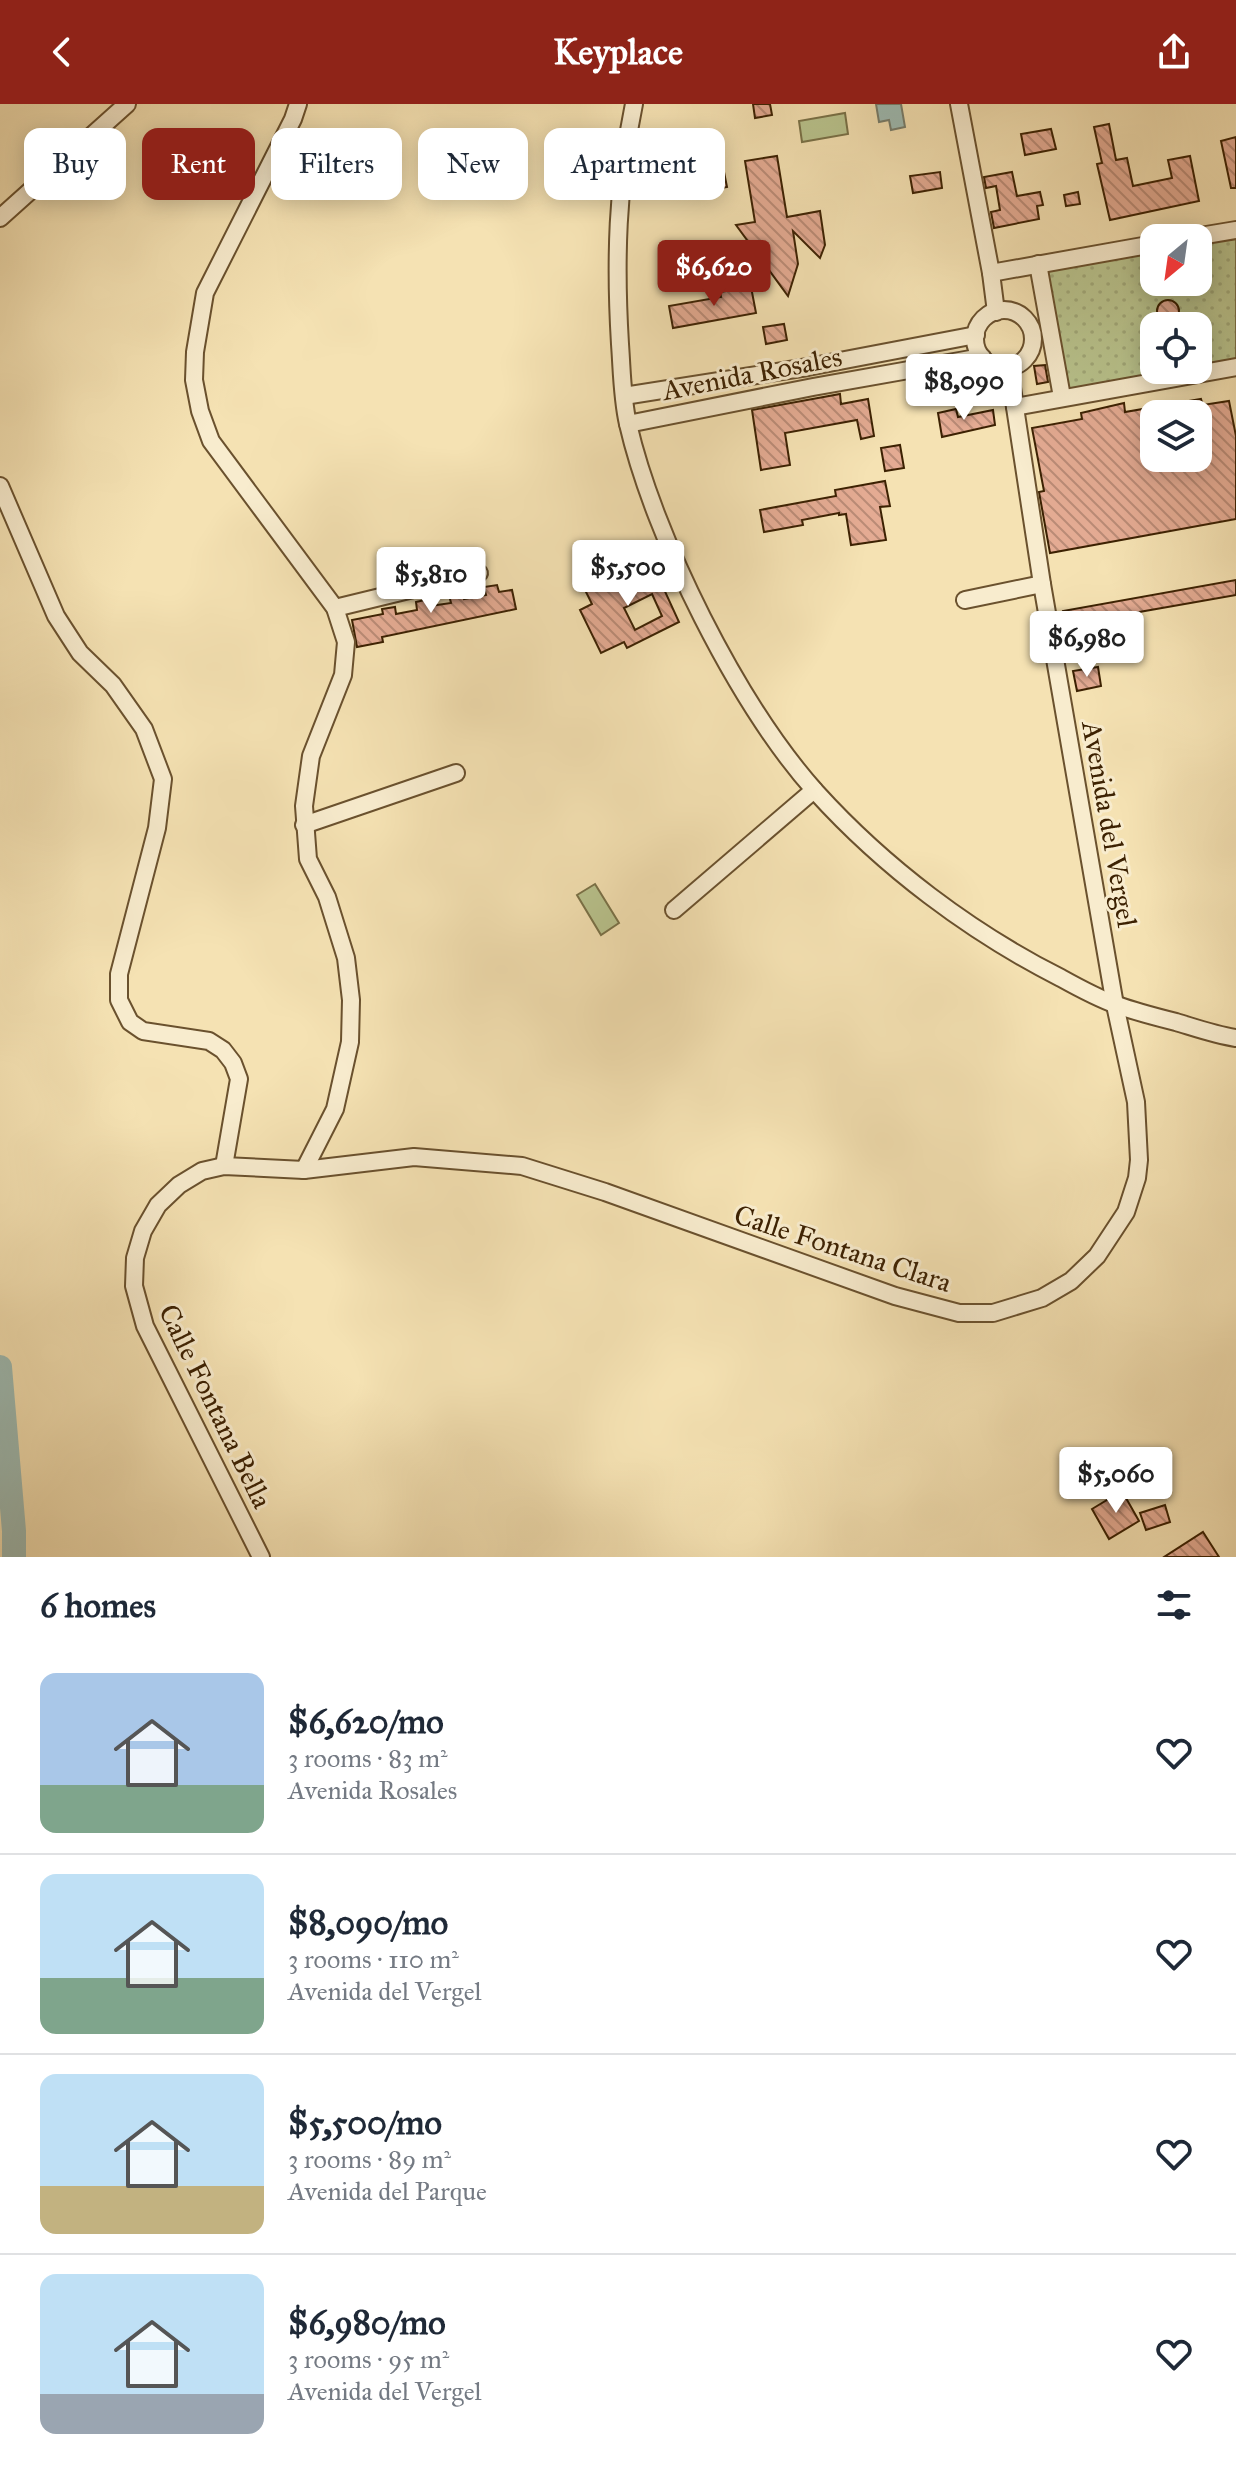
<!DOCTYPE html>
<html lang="en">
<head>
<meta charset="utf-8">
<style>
  body { margin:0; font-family:"IM FELL Great Primer",serif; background:#f2f2f3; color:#1f2937; height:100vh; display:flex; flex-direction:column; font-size:30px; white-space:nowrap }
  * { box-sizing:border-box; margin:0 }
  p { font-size:26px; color:#747a83 }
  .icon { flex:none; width:44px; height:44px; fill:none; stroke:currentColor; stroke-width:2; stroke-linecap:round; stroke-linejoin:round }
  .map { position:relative; height:1453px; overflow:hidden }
  .side { display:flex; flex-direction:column; background:#fff; flex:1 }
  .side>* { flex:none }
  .banner { position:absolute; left:24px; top:24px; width:800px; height:72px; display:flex; gap:16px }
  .needle { width:52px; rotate:209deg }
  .buttons { position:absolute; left:1140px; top:120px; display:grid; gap:16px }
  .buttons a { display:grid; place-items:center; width:72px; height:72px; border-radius:16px; background:#fff; box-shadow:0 4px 20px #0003; font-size:40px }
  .price { position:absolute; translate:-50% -68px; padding:0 18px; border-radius:8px; background:#fff; color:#222; font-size:26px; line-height:52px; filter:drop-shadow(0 2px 4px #0008) }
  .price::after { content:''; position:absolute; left:50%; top:48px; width:24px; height:18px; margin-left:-12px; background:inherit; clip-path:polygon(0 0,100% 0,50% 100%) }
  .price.active { background:#8f2418; color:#fff }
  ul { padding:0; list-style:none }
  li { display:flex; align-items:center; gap:24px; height:200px; padding:0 40px }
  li+li { border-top:2px solid #e0e1e3 }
  li span { display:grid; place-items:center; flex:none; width:224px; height:160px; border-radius:16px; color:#555 }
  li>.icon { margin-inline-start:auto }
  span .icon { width:96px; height:96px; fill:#fffc; stroke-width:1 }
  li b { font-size:34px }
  h2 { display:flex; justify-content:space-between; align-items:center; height:96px; padding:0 40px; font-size:34px }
  .chip { padding:0 28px; border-radius:16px; background:#fff; box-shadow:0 4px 20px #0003; font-size:28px; line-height:72px }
  .chip.active { background:#8f2418; color:#fff }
  header { display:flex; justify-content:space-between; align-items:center; height:104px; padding:0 40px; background:#8f2418; color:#fff; font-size:36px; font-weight:700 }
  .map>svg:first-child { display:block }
  .grass { fill:#b9c48e; stroke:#7a7248; stroke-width:2 }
  .park { fill:url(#park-dots); stroke:#7a7248; stroke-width:2; fill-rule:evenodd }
  .water { fill:#9ebcb4; stroke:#777e6d; stroke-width:2 }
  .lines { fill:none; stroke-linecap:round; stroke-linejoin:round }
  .river { stroke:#9ebcb4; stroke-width:24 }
  .building { fill:url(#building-back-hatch); stroke:#3c2102; stroke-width:2; fill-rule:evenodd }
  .minor-casing { stroke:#6a512e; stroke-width:20 }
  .minor { stroke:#f8ecce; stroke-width:16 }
  .labels { text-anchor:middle; stroke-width:6; stroke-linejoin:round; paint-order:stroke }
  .street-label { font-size:28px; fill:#3c2102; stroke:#f8ecce }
</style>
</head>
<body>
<header><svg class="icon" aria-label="back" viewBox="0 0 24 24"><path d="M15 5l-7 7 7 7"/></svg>Keyplace<svg class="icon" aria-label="share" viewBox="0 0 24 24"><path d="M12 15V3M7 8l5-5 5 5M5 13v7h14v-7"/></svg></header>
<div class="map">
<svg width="1236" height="1453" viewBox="0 0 1236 1453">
  <defs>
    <pattern id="park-dots" width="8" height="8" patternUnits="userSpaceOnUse" patternTransform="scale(2)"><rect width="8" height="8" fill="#b9c48e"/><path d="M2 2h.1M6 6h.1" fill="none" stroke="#a0a879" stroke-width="1.8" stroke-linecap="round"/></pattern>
    <pattern id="building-back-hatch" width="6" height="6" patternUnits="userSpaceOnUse" patternTransform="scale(2)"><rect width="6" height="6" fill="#e4ab93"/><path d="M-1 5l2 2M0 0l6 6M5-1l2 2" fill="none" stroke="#ba8b76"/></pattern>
  </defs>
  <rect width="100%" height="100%" fill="#f5e2b3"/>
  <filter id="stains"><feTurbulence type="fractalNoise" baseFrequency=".0025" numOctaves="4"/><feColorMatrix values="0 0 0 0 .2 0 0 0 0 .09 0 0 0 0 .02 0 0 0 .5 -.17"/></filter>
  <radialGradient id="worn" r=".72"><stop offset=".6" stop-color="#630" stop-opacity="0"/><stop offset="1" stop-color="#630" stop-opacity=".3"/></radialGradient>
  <g class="grass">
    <path d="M845 9 848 30 802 38 799 17Z"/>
    <path d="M595 780 619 819 601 831 577 791Z"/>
  </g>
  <path class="park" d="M1236 129V260L1069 290 1045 160 1154 143V178H1198V135ZM1154 222H1198V266H1154Z"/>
  <path class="water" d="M876 0H901L905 23 891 26 889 16 879 18Z"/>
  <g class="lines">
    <path class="river" d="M0 1263 14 1427V1453"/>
  </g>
  <g class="building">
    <path d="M753 0H770L772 11 755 14Z"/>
    <path d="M1109 20 1116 56 1127 54 1133 82 1172 74 1168 56 1190 52 1199 97 1110 116 1097 60 1102 59 1094 23Z"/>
    <path d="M1051 25 1056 45 1025 51 1021 30Z"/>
    <path d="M1236 33V84H1231L1221 37Z"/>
    <path d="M668 42 673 72 676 71 679 87 643 93 641 77 650 75 646 46Z"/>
    <path d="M777 52 787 113 820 107 825 141 820 154 793 127 798 160 788 192 736 121 755 118 745 57Z"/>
    <path d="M723 63 727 83 706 87 702 67Z"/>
    <path d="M940 68 942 84 913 89 910 72Z"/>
    <path d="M1012 68 1017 92 1040 88 1043 101 1037 102 1039 115 994 124 991 108 1000 106 996 82 986 84 984 73Z"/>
    <path d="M1078 88 1080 100 1066 102 1064 91Z"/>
    <path d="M751 183 756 209 673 224 669 202 721 193 720 188Z"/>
    <circle cx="1168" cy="207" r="11"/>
    <path d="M784 220 787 236 766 240 763 223Z"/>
    <path d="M1045 261 1048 278 1037 280 1034 262Z"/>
    <path d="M928 274 931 292 914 295 911 277Z"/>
    <path d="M840 290 841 300 868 295 874 332 861 335 857 316 785 329 790 361 761 366 752 306Z"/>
    <path d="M1201 295 1203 301 1229 297 1236 332V415L1050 449 1039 388 1044 387 1032 324 1082 315 1081 309 1124 299 1125 308ZM1154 310H1198V354H1154Z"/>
    <path d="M956 305 958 313 993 306 995 321 942 333 938 309Z"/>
    <path d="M900 341 904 364 885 367 881 344Z"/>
    <path d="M885 377 890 402 880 403 886 436 851 441 846 410 839 411V409L802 416 803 421 764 428 760 406 836 392 835 386Z"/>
    <path d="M642 458 644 463 652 459 679 518 627 544 624 538 601 549 580 506 592 500 585 486ZM652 490 662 512 635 526 624 504Z"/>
    <path d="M1236 476V491L1065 521 1063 507Z"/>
    <path d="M497 481 499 488 512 486 516 505 382 533 383 538 357 543 352 516 383 510 382 505 395 503 396 510 417 506 416 498 429 495 430 502 451 499 449 491 462 488 464 495 486 491 484 483Z"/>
    <path d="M1098 563 1101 582 1077 587 1073 567Z"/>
    <path d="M1122 1387 1139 1417 1109 1435 1092 1405Z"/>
    <path d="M1165 1401 1170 1418 1146 1426 1140 1409Z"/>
    <path d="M1203 1428 1219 1453H1164Z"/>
  </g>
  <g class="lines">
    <g class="minor-casing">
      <g id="minor">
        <path d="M298 0 293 15 205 189 195 248 194 276 200 307 211 337 335 504 346 538 343 571 311 652 304 702 308 755 327 793 346 854 351 896 350 938 335 1005 304 1066"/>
        <path d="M634 0C617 81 615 158 620 240 622 267 622 294 628 320 654 433 738 601 816 688 884 763 970 828 1061 874 1079 884 1097 894 1117 901 1136 908 1156 913 1176 918 1196 924 1216 931 1236 934"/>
        <path d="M959 0 991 169 996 208"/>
        <path d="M0 114 127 0"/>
        <path d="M1188 134 1236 126"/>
        <path d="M1038 160 1062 293"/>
        <path d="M991 169 1154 140"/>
        <circle cx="1004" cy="235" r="29"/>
        <path d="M624 292 808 263 976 231"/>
        <path d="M1015 303 1236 263"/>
        <path d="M628 320 813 283 982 253"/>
        <path d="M0 382 56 512 80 549 113 581 144 625 163 675 157 724 119 870V896L130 918 143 927 209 937 223 946 233 959 239 975 224 1062"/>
        <path d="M965 496 1042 480"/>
        <path d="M335 504 479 469"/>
        <path d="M304 721 456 669"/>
        <path d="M674 806 814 686"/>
        <path d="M261 1453 145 1222 134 1182 135 1154 143 1127 158 1101 179 1081 202 1067 224 1062 304 1066 414 1053 522 1062 605 1088 895 1192 959 1209H993L1042 1194 1071 1177 1097 1152 1126 1108 1137 1074 1139 1056 1136 998 1115 901 1042 480 1009 264"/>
      </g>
    </g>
    <use href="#minor" class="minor"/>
  </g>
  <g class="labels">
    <g class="street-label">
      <text transform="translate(752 269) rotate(-11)" y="10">Avenida Rosales</text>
      <text transform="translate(1110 720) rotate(80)" y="10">Avenida del Vergel</text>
      <text transform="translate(843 1144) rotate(18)" y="10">Calle Fontana Clara</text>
      <text transform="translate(216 1302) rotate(64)" y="10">Calle Fontana Bella</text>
    </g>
  </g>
  <rect width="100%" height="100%" filter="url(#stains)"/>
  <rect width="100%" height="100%" fill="url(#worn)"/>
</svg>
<div class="buttons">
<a><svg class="needle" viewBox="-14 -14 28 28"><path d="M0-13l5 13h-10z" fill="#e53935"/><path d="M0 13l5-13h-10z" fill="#747a83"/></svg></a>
<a><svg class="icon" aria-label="locate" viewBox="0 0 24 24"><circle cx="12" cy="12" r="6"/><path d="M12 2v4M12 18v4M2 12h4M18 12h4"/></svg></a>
<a><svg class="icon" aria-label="layers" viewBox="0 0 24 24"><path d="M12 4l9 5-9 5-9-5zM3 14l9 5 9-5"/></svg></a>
</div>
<b class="price active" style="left:714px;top:204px">$6,620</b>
<b class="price" style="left:964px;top:318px">$8,090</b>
<b class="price" style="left:628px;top:504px">$5,500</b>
<b class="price" style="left:431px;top:511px">$5,810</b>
<b class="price" style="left:1087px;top:575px">$6,980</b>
<b class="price" style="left:1116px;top:1411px">$5,060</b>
<div class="banner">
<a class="chip">Buy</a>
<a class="chip active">Rent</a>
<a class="chip">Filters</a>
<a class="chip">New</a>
<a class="chip">Apartment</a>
</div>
</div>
<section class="side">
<h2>6 homes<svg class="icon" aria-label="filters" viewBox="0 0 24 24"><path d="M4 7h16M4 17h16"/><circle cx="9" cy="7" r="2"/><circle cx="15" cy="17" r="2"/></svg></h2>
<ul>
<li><span style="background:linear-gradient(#a9c7e8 70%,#7fa58c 0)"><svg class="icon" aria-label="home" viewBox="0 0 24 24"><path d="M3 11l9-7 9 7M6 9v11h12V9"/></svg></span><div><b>$6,620/mo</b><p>3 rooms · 83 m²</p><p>Avenida Rosales</p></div><svg class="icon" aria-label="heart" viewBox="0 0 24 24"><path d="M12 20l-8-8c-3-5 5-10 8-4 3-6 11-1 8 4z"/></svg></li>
<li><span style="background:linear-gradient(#bfe0f5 65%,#7fa58c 0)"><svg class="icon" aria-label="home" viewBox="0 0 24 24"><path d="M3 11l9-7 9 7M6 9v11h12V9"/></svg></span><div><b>$8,090/mo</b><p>3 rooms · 110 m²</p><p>Avenida del Vergel</p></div><svg class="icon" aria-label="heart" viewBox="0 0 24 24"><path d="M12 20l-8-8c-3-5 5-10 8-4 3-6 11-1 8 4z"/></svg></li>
<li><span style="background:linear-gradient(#bfe0f5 70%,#c2b280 0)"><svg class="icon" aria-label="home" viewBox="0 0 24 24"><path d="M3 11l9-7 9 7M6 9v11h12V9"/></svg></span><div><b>$5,500/mo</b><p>3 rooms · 89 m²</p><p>Avenida del Parque</p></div><svg class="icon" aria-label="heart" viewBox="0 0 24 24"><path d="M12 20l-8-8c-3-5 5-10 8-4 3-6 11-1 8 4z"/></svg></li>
<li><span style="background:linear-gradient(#bfe0f5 75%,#9aa5b1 0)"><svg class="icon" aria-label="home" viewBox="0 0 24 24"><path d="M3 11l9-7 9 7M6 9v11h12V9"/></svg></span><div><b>$6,980/mo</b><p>3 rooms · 95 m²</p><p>Avenida del Vergel</p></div><svg class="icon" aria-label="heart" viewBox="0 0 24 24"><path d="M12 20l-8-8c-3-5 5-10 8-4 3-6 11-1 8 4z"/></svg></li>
</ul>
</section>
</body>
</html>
